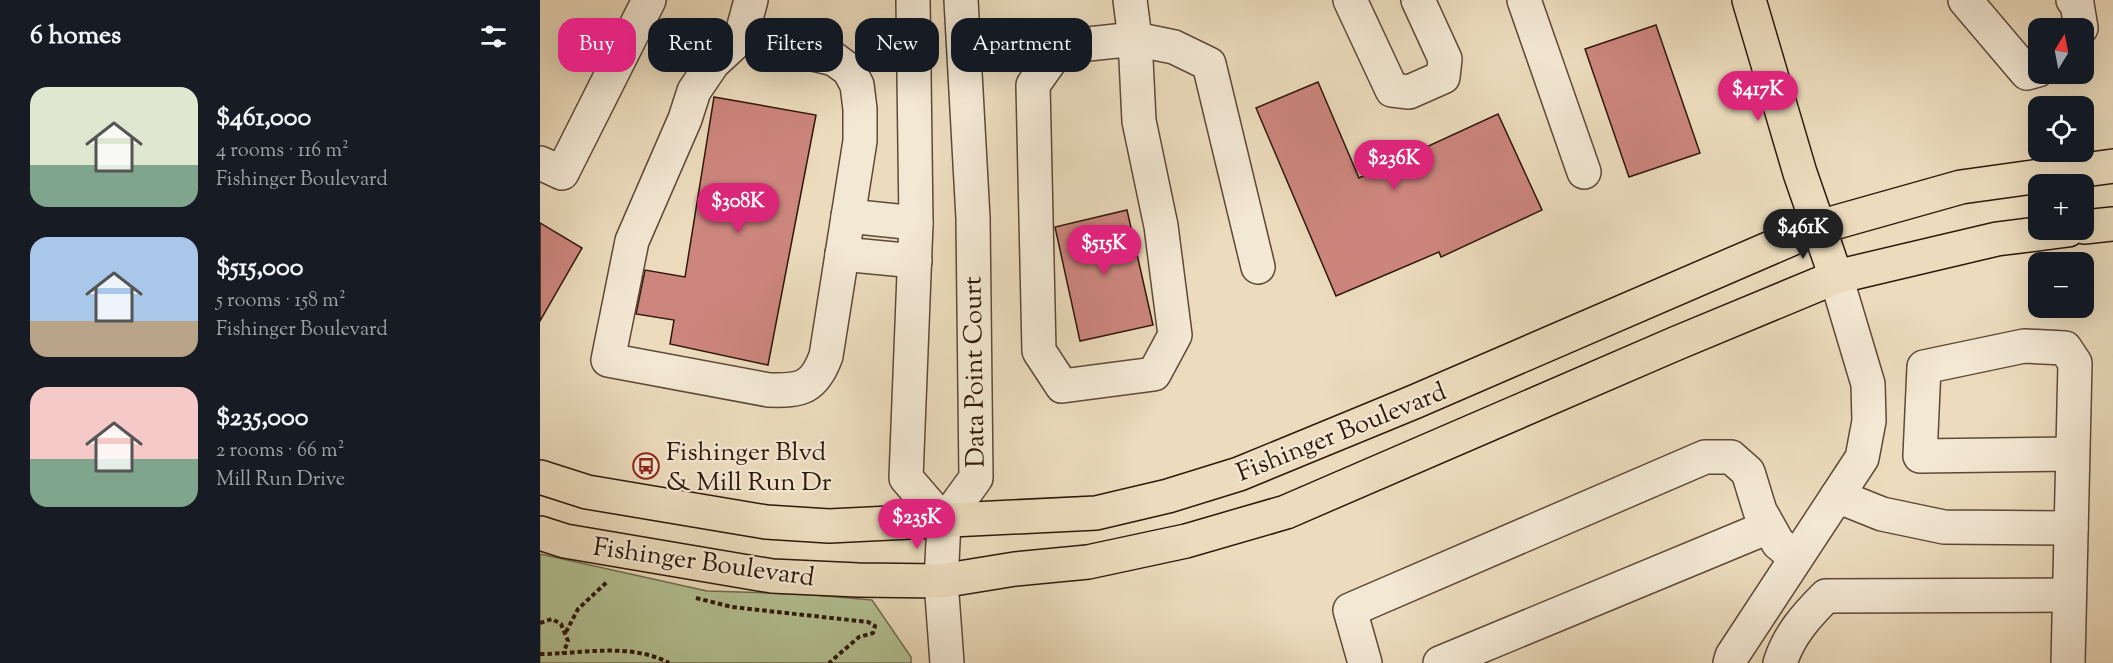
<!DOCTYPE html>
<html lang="en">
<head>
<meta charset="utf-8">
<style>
  body { margin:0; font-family:"Sorts Mill Goudy",serif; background:#20242c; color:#f1f3f6; height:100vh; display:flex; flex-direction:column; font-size:22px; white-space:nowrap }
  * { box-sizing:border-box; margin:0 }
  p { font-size:20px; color:#9ea1a6 }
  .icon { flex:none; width:33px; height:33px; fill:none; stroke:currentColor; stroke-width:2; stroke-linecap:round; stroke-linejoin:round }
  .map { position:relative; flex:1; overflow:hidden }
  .drawer { display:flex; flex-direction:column; background:#171b24; width:540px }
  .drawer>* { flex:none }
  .hud { position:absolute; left:18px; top:18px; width:570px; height:54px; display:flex; gap:12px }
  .needle { width:39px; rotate:10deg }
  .controls { position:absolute; left:1488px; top:18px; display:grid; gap:12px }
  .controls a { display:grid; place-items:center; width:66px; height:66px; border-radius:12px; background:#171b24; box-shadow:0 6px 24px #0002; font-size:30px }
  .price { position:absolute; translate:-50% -51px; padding:0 14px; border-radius:21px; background:#db2777; color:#fff; font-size:20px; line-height:39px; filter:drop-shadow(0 2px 3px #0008) }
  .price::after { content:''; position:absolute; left:50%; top:36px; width:18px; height:14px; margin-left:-9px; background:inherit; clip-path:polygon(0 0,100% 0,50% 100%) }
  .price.on { background:#222; color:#fff }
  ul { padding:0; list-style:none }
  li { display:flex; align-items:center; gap:18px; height:150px; padding:0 30px }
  li span { display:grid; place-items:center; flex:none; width:168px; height:120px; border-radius:18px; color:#555 }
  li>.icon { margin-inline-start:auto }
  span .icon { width:72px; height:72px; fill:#fffc; stroke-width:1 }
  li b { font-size:26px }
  h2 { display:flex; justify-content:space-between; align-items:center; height:72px; padding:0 30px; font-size:26px }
  .chip { padding:0 21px; border-radius:18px; background:#171b24; box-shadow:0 6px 24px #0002; font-size:21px; line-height:54px }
  .chip.on { background:#db2777; color:#fff }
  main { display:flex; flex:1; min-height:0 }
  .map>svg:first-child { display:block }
  .green { fill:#b3c294; stroke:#706d50; stroke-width:1.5 }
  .building { fill:#cd867e; stroke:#2e180b; stroke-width:1.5 }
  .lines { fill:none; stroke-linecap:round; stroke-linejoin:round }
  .minor-casing { stroke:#5e4938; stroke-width:36 }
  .major-casing { stroke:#2e180b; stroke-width:36 }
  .path { stroke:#2e180b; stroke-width:4; stroke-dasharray:4.5 3; stroke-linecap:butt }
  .minor { stroke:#f3e8d4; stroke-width:33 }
  .major { stroke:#ecdcbd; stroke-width:33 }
  .labels { text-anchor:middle; stroke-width:4.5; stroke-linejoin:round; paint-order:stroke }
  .street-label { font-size:26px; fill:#2e180b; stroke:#f3e8d4 }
  .poi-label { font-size:26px; fill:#2e180b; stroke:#f3e8d4; text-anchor:start }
</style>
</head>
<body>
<main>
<section class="drawer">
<h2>6 homes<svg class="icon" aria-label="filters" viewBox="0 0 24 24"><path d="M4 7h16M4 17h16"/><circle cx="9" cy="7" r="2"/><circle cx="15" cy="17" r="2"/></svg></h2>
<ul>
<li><span style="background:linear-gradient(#dfe7d0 65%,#7fa58c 0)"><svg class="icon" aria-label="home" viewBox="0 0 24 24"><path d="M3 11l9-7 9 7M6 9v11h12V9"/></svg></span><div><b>$461,000</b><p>4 rooms · 116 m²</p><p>Fishinger Boulevard</p></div></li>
<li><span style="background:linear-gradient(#a9c7e8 70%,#b9a48a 0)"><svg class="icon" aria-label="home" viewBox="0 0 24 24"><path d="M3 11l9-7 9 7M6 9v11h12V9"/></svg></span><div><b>$515,000</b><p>5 rooms · 158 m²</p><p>Fishinger Boulevard</p></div></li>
<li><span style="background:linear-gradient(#f6c9c9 60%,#7fa58c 0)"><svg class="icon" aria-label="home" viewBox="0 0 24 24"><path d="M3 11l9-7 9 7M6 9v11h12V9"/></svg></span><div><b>$235,000</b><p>2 rooms · 66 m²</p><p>Mill Run Drive</p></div></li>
</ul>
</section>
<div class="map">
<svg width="1573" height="663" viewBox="0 0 1573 663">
  <rect width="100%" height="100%" fill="#ecdcbd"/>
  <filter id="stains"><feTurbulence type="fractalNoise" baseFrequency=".00333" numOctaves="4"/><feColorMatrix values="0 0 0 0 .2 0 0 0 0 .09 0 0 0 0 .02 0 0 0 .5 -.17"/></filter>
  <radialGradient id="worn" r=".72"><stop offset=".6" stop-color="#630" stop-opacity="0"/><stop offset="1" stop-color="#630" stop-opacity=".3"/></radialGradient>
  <path class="green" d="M0 554 167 591 262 594 332 600 371 657V663H0Z"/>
  <g class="building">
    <path d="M1116 25 1160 153 1089 177 1045 49Z"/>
    <path d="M778 82 819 178 958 114 1002 210 901 257 899 252 796 296 716 108Z"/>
    <path d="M174 97 276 115 228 365 130 344 134 320 96 314 105 270 145 277Z"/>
    <path d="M587 210 613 325 540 341 515 227Z"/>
    <path d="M0 223 42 248 0 321Z"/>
  </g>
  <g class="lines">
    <g class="minor-casing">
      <g id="minor">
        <path d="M373 0 376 223 366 478 404 522"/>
        <path d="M590 0 595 39 634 47 669 64 718 267"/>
        <path d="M810 0 852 90 869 92 903 77 905 59 878 0"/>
        <path d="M984 0 1044 172"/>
        <path d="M1425 0 1487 73 1498 70"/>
        <path d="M1533 0 1537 4 1541 28"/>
        <path d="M201 37 294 59 309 70 317 85 320 109V141L286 356C274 388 262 391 229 390L68 360 92 241 145 119 154 91 173 63 201 37 211 0"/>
        <path d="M595 39 599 121 621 226 635 335 614 374 522 386 499 351 493 85 520 47Z"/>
        <path d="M0 163 22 173 109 0"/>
        <path d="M308 216 376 223"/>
        <path d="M302 254 375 261"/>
        <path d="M1297 496 1342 514 1404 527 1531 528"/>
        <path d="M404 522 436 478 433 218 421 0"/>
        <path d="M404 522 401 581 407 663"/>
        <path d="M825 663 810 610 1165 457H1191L1208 472 1220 511 1238 543 1256 558"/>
        <path d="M900 663 1228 527"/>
        <path d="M1190 663 1192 656 1322 458 1329 421 1328 384 1296 277"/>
        <path d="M1240 663C1249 635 1266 616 1286 596L1529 595"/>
        <path d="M1528 663 1535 363 1525 348 1484 346 1384 367 1380 456 1532 454"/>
      </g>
    </g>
    <g class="major-casing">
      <g id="major">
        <path d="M1209 0 1260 173 1296 277"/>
        <path d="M1544 227 1573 224"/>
        <path d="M0 477 47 492 226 522 289 526 556 513 628 496 699 474 874 402 1279 227 1421 187 1573 166"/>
        <path d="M0 533 25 541 232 576 318 580 401 581 475 569 548 562 646 541 746 512 1137 343 1296 277 1457 239 1528 230"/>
      </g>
    </g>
    <g class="path">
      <path d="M156 598 192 607 328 622 335 626 333 633 319 637 289 663"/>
      <path d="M0 623 12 619 21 624 28 641 23 654"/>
      <path d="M26 632 38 609 68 581"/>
      <path d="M0 654C43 654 89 642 129 663"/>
    </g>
    <use href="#minor" class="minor"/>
    <use href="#major" class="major"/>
  </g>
  <defs>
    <g id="bus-ring" transform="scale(1.35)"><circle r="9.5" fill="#f3e8d4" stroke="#8f2418" stroke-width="1.5"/><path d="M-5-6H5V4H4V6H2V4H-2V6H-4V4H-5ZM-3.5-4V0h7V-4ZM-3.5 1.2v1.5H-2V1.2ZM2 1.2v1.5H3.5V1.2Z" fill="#8f2418"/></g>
  </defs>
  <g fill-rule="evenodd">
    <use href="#bus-ring" x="106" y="466"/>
  </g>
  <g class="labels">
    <g class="street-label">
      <text transform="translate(433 372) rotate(-91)" y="9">Data Point Court</text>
      <text transform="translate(801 431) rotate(-22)" y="9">Fishinger Boulevard</text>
      <text transform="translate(164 561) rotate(8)" y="9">Fishinger Boulevard</text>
    </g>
    <g class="poi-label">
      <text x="126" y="460">Fishinger Blvd<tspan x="126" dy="30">&amp; Mill Run Dr</tspan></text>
    </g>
  </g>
  <rect width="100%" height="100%" filter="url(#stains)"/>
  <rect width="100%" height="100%" fill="url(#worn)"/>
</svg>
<div class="controls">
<a><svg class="needle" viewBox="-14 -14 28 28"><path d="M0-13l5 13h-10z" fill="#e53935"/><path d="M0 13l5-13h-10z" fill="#9ea1a6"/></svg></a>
<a><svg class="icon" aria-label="locate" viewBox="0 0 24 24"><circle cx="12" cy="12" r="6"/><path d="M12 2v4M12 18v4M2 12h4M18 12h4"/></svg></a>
<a>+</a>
<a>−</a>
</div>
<b class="price" style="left:1218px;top:122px">$417K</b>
<b class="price" style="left:854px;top:191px">$236K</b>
<b class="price" style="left:198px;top:234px">$308K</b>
<b class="price on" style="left:1263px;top:260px">$461K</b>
<b class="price" style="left:564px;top:276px">$515K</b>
<b class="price" style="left:377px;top:550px">$235K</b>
<div class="hud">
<a class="chip on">Buy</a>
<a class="chip">Rent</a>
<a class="chip">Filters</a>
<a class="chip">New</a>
<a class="chip">Apartment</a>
</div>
</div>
</main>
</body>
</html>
